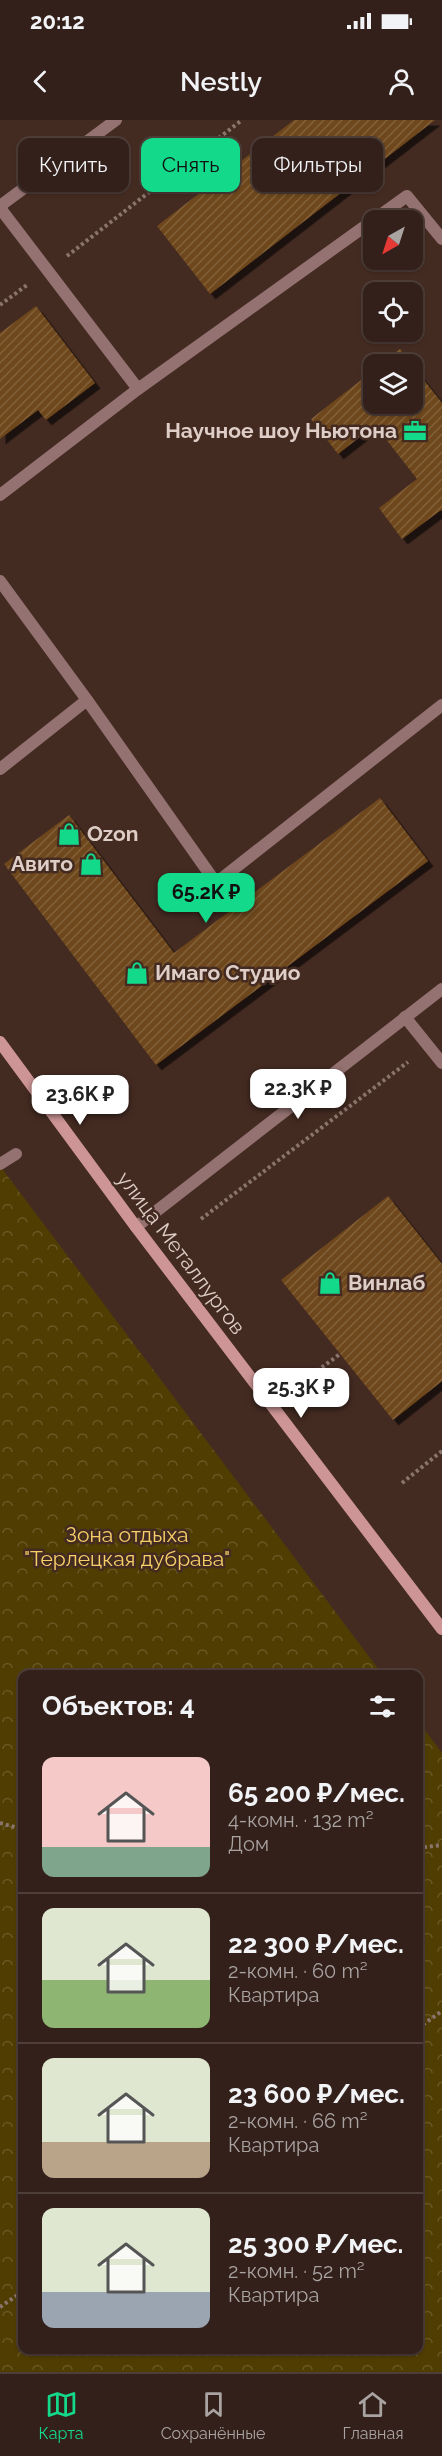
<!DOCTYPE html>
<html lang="ru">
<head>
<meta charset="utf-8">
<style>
  body { margin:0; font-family:Raleway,sans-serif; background:#3b2823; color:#f1f3f6; height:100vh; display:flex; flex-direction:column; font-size:22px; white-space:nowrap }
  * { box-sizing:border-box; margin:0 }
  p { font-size:20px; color:#a9a3a2 }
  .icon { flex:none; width:33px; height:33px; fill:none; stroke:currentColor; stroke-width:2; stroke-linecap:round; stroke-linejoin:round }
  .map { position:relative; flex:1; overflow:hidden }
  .sheet { position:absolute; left:18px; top:1550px; width:405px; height:684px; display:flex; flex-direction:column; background:#33201a; border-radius:12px; box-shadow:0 2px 4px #0004,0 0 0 2px #4e3e39 }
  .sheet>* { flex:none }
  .top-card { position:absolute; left:18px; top:18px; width:406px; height:54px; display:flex; gap:12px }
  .needle { width:39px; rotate:219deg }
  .controls { position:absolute; left:363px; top:90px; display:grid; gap:12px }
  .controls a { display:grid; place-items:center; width:60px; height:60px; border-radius:12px; background:#33201a; box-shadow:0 2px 4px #0004,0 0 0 2px #4e3e39; font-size:30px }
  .price { position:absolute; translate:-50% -51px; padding:0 14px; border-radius:12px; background:#fff; color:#222; font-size:20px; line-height:39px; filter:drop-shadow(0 2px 3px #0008) }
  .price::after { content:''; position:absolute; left:50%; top:36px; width:18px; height:14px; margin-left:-9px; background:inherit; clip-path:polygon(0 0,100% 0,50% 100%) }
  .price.active { background:#13d98a; color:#111 }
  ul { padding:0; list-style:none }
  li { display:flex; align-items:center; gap:18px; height:150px; padding:0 24px }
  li+li { border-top:2px solid #4e3e39 }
  li span { display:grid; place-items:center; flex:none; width:168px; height:120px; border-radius:12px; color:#555 }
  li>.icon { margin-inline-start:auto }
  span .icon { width:72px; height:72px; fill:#fffc; stroke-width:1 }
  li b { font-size:26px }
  h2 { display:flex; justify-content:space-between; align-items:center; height:72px; padding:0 24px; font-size:26px }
  .tag { padding:0 21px; border-radius:12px; background:#33201a; box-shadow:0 2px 4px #0004,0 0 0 2px #4e3e39; font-size:21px; line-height:54px }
  .tag.active { background:#13d98a; color:#111 }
  .status { display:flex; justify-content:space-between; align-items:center; height:42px; padding:0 30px; background:#33201a; direction:ltr }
  .status svg { height:16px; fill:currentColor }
  header { display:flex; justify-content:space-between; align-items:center; height:78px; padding:0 24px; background:#33201a; font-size:27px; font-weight:600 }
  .tabs { display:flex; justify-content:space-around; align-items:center; height:84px; border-top:2px solid #4e3e39; background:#33201a; font-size:16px; color:#a9a3a2 }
  .tabs a { display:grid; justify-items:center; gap:3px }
  .tabs .active { color:#13d98a }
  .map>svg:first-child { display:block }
  .park { fill:url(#park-crowns) }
  .building { fill:url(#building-hatch); filter:url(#shadow) }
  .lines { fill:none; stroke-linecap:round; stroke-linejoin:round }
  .path { stroke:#8a756d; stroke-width:4; stroke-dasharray:3 3; stroke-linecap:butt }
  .lane { stroke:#957272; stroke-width:12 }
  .street { stroke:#957272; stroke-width:12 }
  .secondary { stroke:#cd9595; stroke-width:12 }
  .labels { text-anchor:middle; stroke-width:5; stroke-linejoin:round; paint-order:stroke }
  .poi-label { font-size:21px; font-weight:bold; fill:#decec7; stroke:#442b22; text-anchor:start }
  .street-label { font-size:21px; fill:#decec7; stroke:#442b22 }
  .park-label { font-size:21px; fill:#f6cf67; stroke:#442b22 }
</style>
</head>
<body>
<div class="status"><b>20:12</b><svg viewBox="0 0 49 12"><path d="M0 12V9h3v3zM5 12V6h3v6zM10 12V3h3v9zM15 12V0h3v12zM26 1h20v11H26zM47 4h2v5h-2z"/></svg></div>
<header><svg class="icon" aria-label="back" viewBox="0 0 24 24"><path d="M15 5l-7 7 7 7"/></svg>Nestly<svg class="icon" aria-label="person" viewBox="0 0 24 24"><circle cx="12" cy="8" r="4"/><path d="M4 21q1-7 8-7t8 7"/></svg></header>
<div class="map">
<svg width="442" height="2252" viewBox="0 0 442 2252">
  <defs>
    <pattern id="park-crowns" width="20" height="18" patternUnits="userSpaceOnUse" patternTransform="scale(1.5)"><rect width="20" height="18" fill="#503d02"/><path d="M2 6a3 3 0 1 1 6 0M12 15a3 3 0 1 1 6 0" fill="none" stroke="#695825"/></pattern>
    <pattern id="building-hatch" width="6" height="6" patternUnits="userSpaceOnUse" patternTransform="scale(1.5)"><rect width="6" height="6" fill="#6e461a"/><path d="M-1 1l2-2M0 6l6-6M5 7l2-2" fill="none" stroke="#82603a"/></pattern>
    <filter id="shadow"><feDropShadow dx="5.5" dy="5.5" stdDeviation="0" flood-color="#0009"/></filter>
  </defs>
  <rect width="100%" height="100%" fill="#442b22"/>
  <path class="park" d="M0 1046 382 1554H22V2229H418L419 1602 442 1633V2252H0Z"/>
  <g class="building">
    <path d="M294 0H435L210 174 157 106Z"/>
    <path d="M36 186 95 263 46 300 38 290 0 319V213Z"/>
    <path d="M400 229 412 244H381Z"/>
    <path d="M412 245 442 283V391L441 390 402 419 379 388 417 359 375 305 338 334 311 299 374 250V284H412Z"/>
    <path d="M380 678 428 741 156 945 4 744 69 695 174 833Z"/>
    <path d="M388 1076 442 1144V1261L393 1300 281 1160Z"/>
  </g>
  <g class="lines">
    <g class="path">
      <path d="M67 136 242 0"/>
      <path d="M0 185 27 165"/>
      <path d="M201 1099 408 942"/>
      <path d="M317 1251 340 1234"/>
      <path d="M402 1363 442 1331"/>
      <path d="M0 1703 22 1709"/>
      <path d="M418 1728 442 1725"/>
      <path d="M418 1908 442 1891"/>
      <path d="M0 2187 22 2172"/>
    </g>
    <g class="lane">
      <path d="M0 88 138 269 0 375"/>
      <path d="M138 269 407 76 442 119"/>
      <path d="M0 461 87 580"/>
      <path d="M0 649 87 580 216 763 442 585"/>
      <path d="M405 897 442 943"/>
      <path d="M0 1044 16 1034"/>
    </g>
    <g class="street">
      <path d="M0 86 116 0"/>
      <path d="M136 1107 442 869"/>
    </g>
    <path class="secondary" d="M0 922 136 1107 442 1509"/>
  </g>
  <defs>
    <g id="office-bare" transform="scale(1.8)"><path d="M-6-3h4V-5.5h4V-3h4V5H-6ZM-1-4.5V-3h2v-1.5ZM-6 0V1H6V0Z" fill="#13d98a" stroke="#442b22" stroke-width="2.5" paint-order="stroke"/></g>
    <g id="shop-bare" transform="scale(1.8)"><path d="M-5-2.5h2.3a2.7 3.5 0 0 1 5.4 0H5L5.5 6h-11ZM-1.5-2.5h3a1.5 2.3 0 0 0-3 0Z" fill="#13d98a" stroke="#442b22" stroke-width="2.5" paint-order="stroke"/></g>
  </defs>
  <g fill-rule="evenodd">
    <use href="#office-bare" x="415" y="311"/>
    <use href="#shop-bare" x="69" y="714"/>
    <use href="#shop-bare" x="91" y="744"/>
    <use href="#shop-bare" x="137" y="853"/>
    <use href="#shop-bare" x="330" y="1163"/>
  </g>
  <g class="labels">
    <g class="poi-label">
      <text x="397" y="318" text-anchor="end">Научное шоу Ньютона</text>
      <text x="87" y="721">Ozon</text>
      <text x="73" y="751" text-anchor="end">Авито</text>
      <text x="155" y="860">Имаго Студио</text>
      <text x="348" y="1170">Винлаб</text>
    </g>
    <g class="street-label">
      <text transform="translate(181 1133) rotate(53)" y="7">улица Металлургов</text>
    </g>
    <g class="park-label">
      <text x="127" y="1422">Зона отдыха<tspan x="127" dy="24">"Терлецкая дубрава"</tspan></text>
    </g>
  </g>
</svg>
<div class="controls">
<a><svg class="needle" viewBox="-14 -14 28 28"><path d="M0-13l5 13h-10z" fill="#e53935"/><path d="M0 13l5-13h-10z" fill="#a9a3a2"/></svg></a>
<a><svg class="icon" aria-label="locate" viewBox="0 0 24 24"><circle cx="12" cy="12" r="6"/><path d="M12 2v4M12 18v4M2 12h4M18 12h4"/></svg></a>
<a><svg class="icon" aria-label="layers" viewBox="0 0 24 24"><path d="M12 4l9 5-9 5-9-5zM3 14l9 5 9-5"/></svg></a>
</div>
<b class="price active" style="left:206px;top:804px">65.2K ₽</b>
<b class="price" style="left:298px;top:1000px">22.3K ₽</b>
<b class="price" style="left:80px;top:1006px">23.6K ₽</b>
<b class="price" style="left:301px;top:1299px">25.3K ₽</b>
<div class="top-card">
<a class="tag">Купить</a>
<a class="tag active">Снять</a>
<a class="tag">Фильтры</a>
</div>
<section class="sheet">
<h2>Объектов: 4<svg class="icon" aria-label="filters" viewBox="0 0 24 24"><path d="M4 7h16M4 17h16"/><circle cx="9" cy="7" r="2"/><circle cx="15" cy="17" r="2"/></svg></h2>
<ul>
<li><span style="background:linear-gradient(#f6c9c9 75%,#7fa58c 0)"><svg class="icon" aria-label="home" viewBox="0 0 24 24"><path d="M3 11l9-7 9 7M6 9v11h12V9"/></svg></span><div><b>65 200 ₽/мес.</b><p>4-комн. · 132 m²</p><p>Дом</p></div></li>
<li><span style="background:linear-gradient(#dfe7d0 60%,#8fb573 0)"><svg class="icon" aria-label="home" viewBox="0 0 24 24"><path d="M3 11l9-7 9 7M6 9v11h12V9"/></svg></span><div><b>22 300 ₽/мес.</b><p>2-комн. · 60 m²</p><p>Квартира</p></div></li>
<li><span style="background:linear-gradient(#dfe7d0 70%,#b9a48a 0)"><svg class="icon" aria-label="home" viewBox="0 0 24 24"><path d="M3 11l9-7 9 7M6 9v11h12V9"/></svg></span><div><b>23 600 ₽/мес.</b><p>2-комн. · 66 m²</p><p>Квартира</p></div></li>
<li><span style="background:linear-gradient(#dfe7d0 70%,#9aa5b1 0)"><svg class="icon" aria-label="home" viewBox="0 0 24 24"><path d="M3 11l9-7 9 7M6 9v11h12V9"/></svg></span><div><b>25 300 ₽/мес.</b><p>2-комн. · 52 m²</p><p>Квартира</p></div></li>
</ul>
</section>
</div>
<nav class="tabs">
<a class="active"><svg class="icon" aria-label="map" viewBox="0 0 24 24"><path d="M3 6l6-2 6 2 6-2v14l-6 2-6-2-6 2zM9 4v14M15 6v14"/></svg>Карта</a>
<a><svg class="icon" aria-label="saved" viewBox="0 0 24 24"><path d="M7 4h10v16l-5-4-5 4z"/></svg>Сохранённые</a>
<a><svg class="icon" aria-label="home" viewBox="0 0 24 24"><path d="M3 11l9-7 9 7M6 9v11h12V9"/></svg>Главная</a>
</nav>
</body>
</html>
